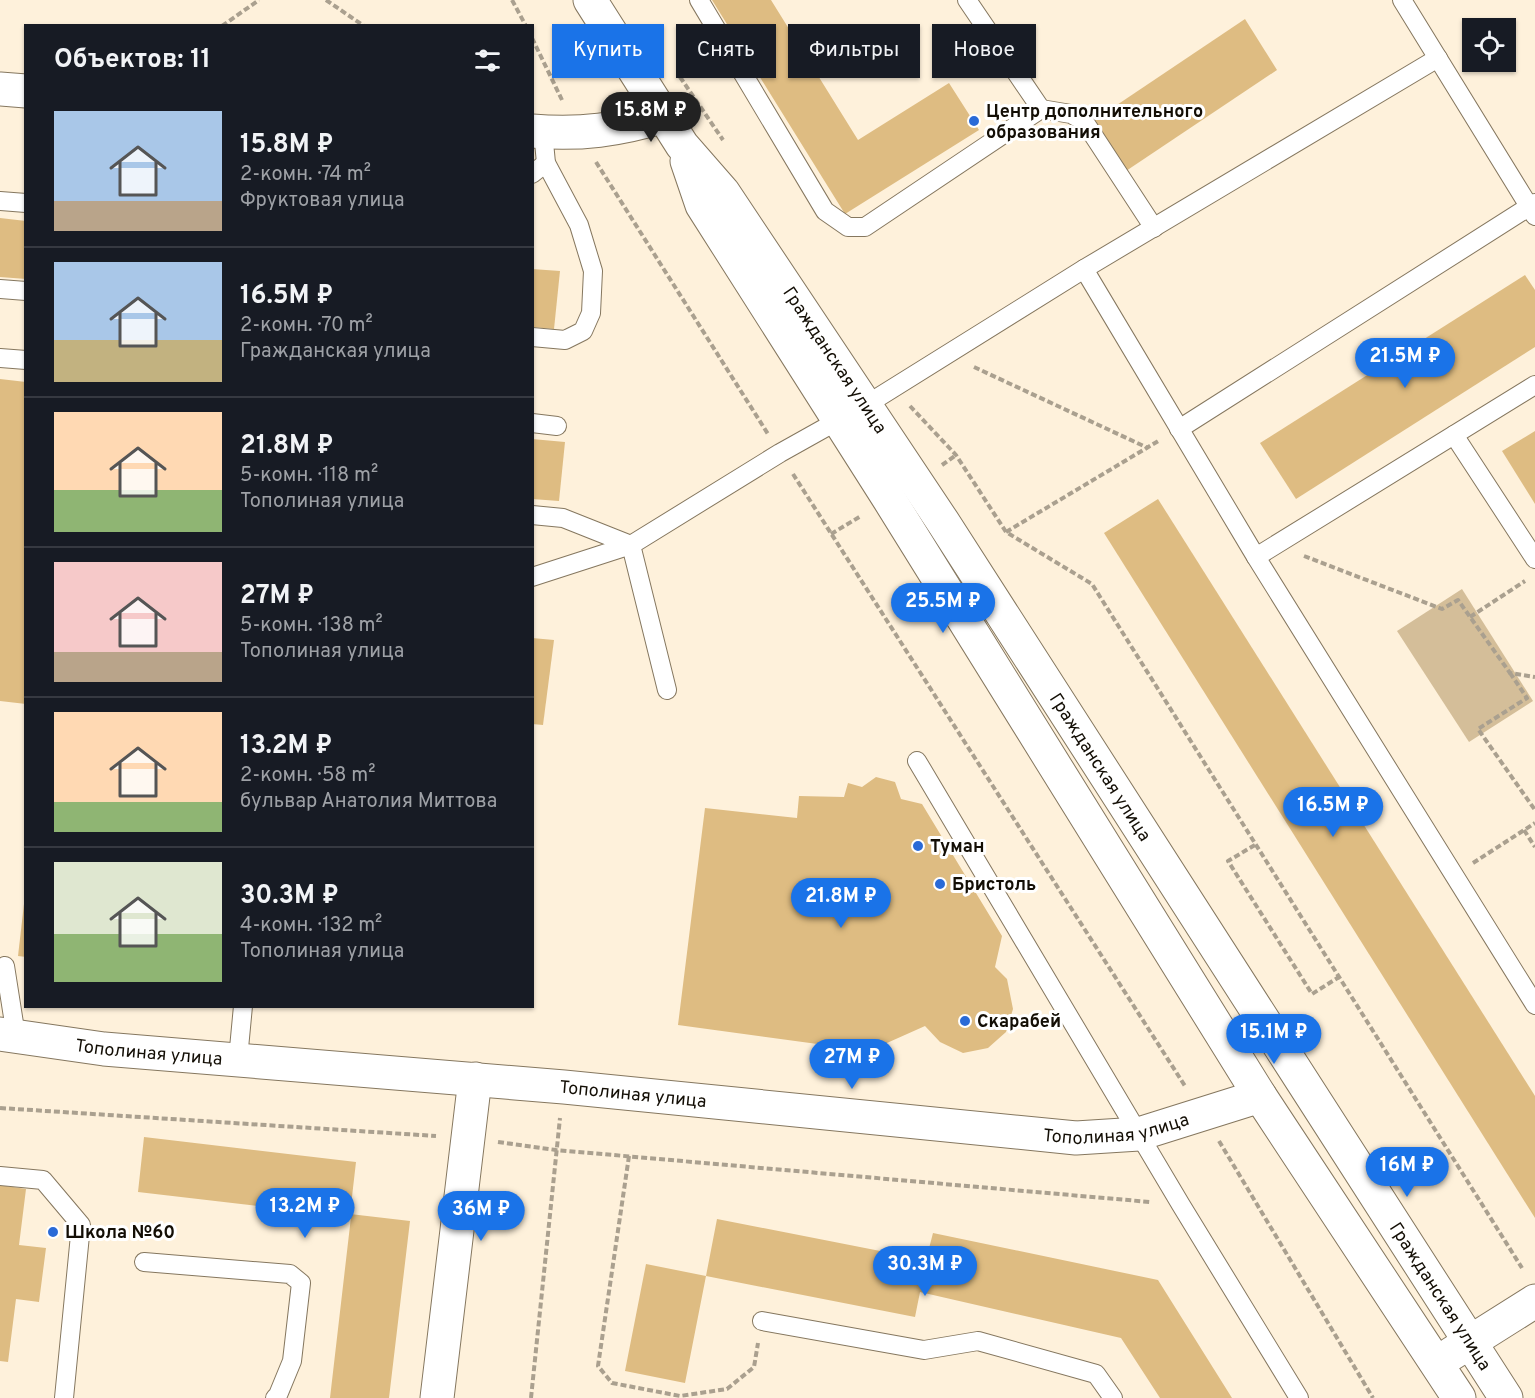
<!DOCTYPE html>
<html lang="ru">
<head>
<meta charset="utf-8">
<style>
  body { margin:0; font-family:Overpass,sans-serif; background:#242831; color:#f1f3f6; height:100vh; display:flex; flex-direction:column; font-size:22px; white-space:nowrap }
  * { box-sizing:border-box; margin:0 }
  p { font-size:20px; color:#9ea1a6 }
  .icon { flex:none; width:33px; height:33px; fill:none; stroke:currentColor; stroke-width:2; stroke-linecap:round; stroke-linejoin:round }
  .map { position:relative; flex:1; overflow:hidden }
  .panel { position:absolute; left:24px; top:24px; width:510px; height:984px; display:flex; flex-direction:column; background:#171b24; border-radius:0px; box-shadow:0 2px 4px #0004 }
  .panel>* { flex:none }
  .hud { position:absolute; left:552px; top:24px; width:570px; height:54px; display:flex; gap:12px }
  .fabs { position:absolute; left:1462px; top:18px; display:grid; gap:12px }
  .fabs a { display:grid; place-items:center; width:54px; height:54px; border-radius:0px; background:#171b24; box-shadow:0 2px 4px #0004; font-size:30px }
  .price { position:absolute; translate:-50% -51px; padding:0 14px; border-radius:21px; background:#1a73e8; color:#fff; font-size:20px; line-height:39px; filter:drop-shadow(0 2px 3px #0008) }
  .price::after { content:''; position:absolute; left:50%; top:36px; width:18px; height:14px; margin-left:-9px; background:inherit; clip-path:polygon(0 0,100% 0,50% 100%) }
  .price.current { background:#222; color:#fff }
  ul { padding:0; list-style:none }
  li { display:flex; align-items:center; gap:18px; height:150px; padding:0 30px }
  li+li { border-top:2px solid #363941 }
  li span { display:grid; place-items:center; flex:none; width:168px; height:120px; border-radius:0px; color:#555 }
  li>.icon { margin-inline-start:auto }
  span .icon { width:72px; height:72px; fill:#fffc; stroke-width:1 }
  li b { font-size:26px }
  h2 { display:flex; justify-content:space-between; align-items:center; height:72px; padding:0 30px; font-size:26px }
  .pill { padding:0 21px; border-radius:0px; background:#171b24; box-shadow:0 2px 4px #0004; font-size:21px; line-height:54px }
  .pill.current { background:#1a73e8; color:#fff }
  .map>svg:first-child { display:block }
  .green { fill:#d4be99 }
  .building { fill:#debc82 }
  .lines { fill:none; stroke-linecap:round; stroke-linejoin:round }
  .lane-casing { stroke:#85775f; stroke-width:20 }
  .street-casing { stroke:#85775f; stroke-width:35 }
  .secondary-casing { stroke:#85775f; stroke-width:35 }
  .path { stroke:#aaa08f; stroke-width:4; stroke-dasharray:6 3; stroke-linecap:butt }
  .lane { stroke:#fff; stroke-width:18 }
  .street { stroke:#fff; stroke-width:33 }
  .secondary { stroke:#fff; stroke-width:33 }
  .poi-dot { fill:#2a6ad7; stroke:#fff; stroke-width:2 }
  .labels { text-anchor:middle; stroke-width:6; stroke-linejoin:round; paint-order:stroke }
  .poi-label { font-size:18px; font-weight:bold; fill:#130e05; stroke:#fff; text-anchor:start }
  .street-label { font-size:18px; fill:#130e05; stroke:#fff }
</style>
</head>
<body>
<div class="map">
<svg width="1535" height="1398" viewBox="0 0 1535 1398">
  <rect width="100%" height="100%" fill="#fef1db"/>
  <path class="green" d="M1462 589 1533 701 1469 742 1397 631Z"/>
  <g class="building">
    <path d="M712 0H771L858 140 949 83 979 130 845 214Z"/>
    <path d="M1245 19 1277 70 1123 173 1093 121Z"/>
    <path d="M0 218 26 221V279L0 277Z"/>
    <path d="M532 269 560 271 554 329 532 327Z"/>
    <path d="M1525 275 1535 290V347L1296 499 1260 443Z"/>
    <path d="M0 379 26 382V704L0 701Z"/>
    <path d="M1535 431V504L1502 451Z"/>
    <path d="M532 439 565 442 559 501 532 499Z"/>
    <path d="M1158 499 1535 1096V1218L1104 533Z"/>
    <path d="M532 638 554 640 543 725 532 724Z"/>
    <path d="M876 777 895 782 901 799 922 804 1002 936 995 967 1007 979 1013 1009 1006 1032 988 1048 963 1053 940 1042 925 1026 869 1051 678 1025 705 808 797 818 799 796 844 797 848 783 862 787Z"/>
    <path d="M24 904H26V957L18 956Z"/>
    <path d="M144 1137 356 1162 350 1214 410 1221 389 1398H330L351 1217 138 1192Z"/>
    <path d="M0 1185 26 1189 19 1245 46 1248 39 1302 16 1299 8 1362 0 1361Z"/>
    <path d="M717 1219 926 1260 933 1233 1158 1280 1232 1398H1160L1121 1338 920 1292 915 1317 706 1276 685 1383 625 1371 646 1264 706 1276Z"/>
  </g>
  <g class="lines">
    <g class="lane-casing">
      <g id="lane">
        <path d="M699 0 825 211 848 227H865L1041 109 1071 114 1084 121 1154 228"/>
        <path d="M967 0 1041 109"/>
        <path d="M1402 0 1535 216"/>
        <path d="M532 174 546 163"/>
        <path d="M0 201 26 203"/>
        <path d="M1084 269 1256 557"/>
        <path d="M0 289 26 291"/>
        <path d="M532 337 565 340 583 331 591 313 593 271 579 225 546 163 543 132"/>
        <path d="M0 358 26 360"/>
        <path d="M1535 385 1256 557 1535 1005"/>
        <path d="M866 405 1084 269 1438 58"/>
        <path d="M532 423 557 426"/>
        <path d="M1179 429 1535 203"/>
        <path d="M1454 435 1535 559"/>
        <path d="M532 515 563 518 631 545 532 577"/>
        <path d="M667 690 631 545 780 453 839 420"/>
        <path d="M917 761 1181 1205 1299 1398"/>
        <path d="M5 966 16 1036"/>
        <path d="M238 1059 243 1006"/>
        <path d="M0 1176 43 1180 81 1225 64 1398"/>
        <path d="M144 1262 290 1274 301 1283 292 1361 278 1395 275 1398"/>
        <path d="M762 1321 924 1350 978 1341 1096 1374 1113 1398"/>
      </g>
    </g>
    <g class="street-casing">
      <g id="street">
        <path d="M0 89 26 91"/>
        <path d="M532 131C580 135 619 130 664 116"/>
        <path id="s1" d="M0 1034 104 1049 564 1087 1076 1138 1139 1134 1260 1096"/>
        <path d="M437 1398 475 1079"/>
      </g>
    </g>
    <g class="secondary-casing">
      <g id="secondary">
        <path id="s2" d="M590 0 682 145 723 192 943 522 1506 1398"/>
        <path d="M687 161 702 205 889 499 1260 1096 1459 1398"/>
        <path d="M1451 1354 1535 1301"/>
      </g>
    </g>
    <g class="path">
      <path d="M326 0 364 26"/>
      <path d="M512 0 526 26"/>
      <path d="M222 26 259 0"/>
      <path d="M532 38 562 100"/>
      <path d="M680 77 723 140"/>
      <path d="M596 162 768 434"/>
      <path d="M974 367 1148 448"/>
      <path d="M910 406 956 455 1006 532 1092 584 1522 1268"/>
      <path d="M942 465 956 455"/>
      <path d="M793 474 1185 1086"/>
      <path d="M1006 532 1160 440"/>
      <path d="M831 534 861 516"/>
      <path d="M1304 556 1442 609 1458 600 1510 673 1535 677"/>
      <path d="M1470 617 1525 581"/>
      <path d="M1510 673 1527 698 1478 729 1535 810"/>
      <path d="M1524 830 1535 847"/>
      <path d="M1255 845 1228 861 1312 994 1339 977"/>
      <path d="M1473 863 1535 823"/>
      <path d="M0 1108 436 1136"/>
      <path d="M1219 1141 1373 1398"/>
      <path d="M498 1142 556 1150 1150 1202"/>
      <path d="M629 1156 598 1366 612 1383 680 1396 727 1389 754 1367 758 1343"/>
      <path d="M531 1398 560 1118"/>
    </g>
    <use href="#lane" class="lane"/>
    <use href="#street" class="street"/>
    <use href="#secondary" class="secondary"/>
  </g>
  <g class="poi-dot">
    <circle cx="974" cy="121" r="6"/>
    <circle cx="918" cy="846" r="6"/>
    <circle cx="940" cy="884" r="6"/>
    <circle cx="965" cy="1021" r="6"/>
    <circle cx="53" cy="1232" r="6"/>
  </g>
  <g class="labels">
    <g class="poi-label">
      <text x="986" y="117">Центр дополнительного<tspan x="986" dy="21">образования</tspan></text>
      <text x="930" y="852">Туман</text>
      <text x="952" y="890">Бристоль</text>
      <text x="977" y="1027">Скарабей</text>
      <text x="65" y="1238">Школа №60</text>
    </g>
    <g class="street-label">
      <text dy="6" stroke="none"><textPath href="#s2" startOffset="436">Гражданская улица</textPath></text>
      <text dy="6" stroke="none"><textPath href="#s2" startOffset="922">Гражданская улица</textPath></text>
      <text dy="6" stroke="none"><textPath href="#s1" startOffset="150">Тополиная улица</textPath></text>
      <text dy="6" stroke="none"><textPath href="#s1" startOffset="636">Тополиная улица</textPath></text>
      <text dy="6" stroke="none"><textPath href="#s1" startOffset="1122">Тополиная улица</textPath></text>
      <text dy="6" stroke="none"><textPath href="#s2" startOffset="1551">Гражданская улица</textPath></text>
    </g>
  </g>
</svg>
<div class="fabs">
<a><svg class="icon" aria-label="locate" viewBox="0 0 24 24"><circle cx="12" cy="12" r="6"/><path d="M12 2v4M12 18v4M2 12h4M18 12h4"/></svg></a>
</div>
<b class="price current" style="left:651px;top:143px">15.8M ₽</b>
<b class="price" style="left:1405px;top:389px">21.5M ₽</b>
<b class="price" style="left:943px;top:634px">25.5M ₽</b>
<b class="price" style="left:1333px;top:838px">16.5M ₽</b>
<b class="price" style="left:841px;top:929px">21.8M ₽</b>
<b class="price" style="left:1274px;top:1065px">15.1M ₽</b>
<b class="price" style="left:852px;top:1090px">27M ₽</b>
<b class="price" style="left:1407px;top:1198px">16M ₽</b>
<b class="price" style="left:305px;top:1239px">13.2M ₽</b>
<b class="price" style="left:481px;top:1242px">36M ₽</b>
<b class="price" style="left:925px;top:1297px">30.3M ₽</b>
<div class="hud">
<a class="pill current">Купить</a>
<a class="pill">Снять</a>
<a class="pill">Фильтры</a>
<a class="pill">Новое</a>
</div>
<section class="panel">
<h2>Объектов: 11<svg class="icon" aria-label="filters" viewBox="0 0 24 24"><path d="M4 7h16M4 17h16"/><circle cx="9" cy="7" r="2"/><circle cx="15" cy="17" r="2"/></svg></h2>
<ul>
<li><span style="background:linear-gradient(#a9c7e8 75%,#b9a48a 0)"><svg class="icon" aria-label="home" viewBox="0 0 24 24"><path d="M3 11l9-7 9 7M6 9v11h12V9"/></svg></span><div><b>15.8M ₽</b><p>2-комн. · 74 m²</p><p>Фруктовая улица</p></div></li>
<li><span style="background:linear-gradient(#a9c7e8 65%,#c2b280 0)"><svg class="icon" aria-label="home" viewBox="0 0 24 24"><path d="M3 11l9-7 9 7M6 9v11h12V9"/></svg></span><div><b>16.5M ₽</b><p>2-комн. · 70 m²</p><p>Гражданская улица</p></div></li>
<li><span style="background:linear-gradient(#ffd9b3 65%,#8fb573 0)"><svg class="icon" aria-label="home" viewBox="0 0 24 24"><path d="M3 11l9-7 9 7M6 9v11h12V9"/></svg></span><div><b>21.8M ₽</b><p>5-комн. · 118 m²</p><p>Тополиная улица</p></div></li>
<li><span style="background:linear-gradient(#f6c9c9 75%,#b9a48a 0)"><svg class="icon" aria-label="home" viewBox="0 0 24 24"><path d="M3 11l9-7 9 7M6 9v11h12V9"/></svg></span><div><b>27M ₽</b><p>5-комн. · 138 m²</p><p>Тополиная улица</p></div></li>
<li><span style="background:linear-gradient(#ffd9b3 75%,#8fb573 0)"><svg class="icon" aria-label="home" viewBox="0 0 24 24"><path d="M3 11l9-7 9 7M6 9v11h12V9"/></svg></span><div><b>13.2M ₽</b><p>2-комн. · 58 m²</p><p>бульвар Анатолия Миттова</p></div></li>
<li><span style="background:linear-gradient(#dfe7d0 60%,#8fb573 0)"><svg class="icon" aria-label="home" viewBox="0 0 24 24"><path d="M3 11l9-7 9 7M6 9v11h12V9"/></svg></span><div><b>30.3M ₽</b><p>4-комн. · 132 m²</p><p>Тополиная улица</p></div></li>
</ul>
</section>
</div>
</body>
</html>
